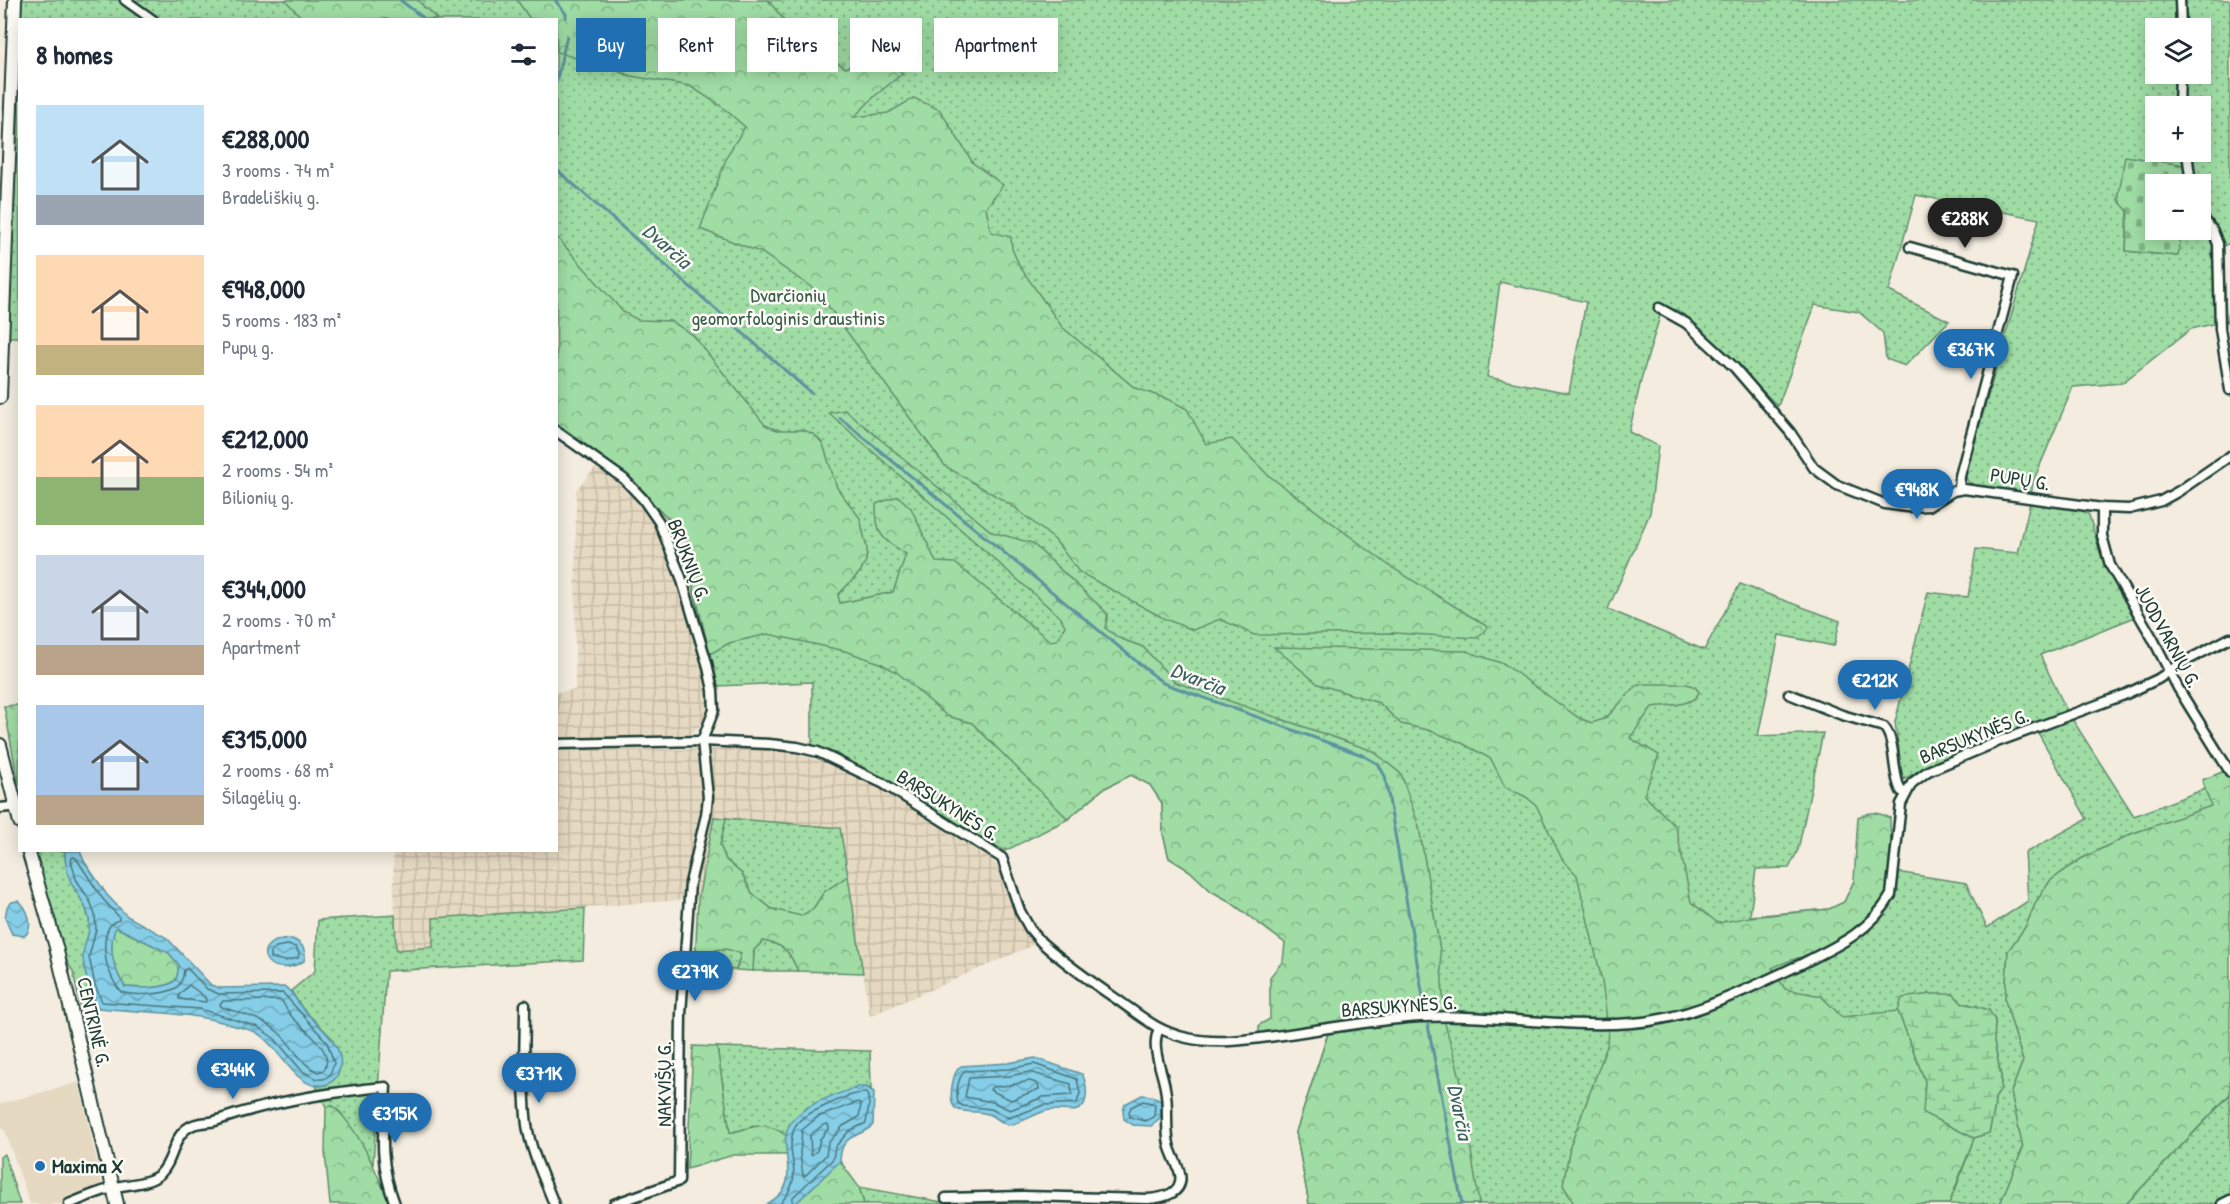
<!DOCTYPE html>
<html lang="en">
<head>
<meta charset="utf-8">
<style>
  body { margin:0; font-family:"Patrick Hand",sans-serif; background:#f2f2f3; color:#1f2937; height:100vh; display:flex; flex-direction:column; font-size:22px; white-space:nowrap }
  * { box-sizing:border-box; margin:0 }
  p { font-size:20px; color:#747a83 }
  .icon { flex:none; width:33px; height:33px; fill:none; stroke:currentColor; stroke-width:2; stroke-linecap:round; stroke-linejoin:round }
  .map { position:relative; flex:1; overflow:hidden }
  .side { position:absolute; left:18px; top:18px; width:540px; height:834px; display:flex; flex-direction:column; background:#fff; border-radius:0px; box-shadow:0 3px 15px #0003 }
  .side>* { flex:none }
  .top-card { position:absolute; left:576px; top:18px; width:570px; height:54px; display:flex; gap:12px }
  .tools { position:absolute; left:2145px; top:18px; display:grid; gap:12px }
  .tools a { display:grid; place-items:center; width:66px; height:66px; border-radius:0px; background:#fff; box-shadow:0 3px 15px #0003; font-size:30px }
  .price { position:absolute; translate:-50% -51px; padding:0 14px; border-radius:21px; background:#1f6fb2; color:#fff; font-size:20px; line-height:39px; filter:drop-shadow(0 2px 3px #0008) }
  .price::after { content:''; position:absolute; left:50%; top:36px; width:18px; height:14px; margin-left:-9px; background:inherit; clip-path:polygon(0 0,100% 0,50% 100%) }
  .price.current { background:#222; color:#fff }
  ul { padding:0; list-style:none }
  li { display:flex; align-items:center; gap:18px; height:150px; padding:0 18px }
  li span { display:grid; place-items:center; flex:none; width:168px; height:120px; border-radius:0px; color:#555 }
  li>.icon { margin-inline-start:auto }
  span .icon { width:72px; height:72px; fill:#fffc; stroke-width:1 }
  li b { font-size:26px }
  h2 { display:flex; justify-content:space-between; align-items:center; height:72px; padding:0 18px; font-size:26px }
  .pill { padding:0 21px; border-radius:0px; background:#fff; box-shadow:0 3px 15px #0003; font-size:21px; line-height:54px }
  .pill.current { background:#1f6fb2; color:#fff }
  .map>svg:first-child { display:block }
  .built { fill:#e6d9c2 }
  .industrial { fill:url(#industrial-grid) }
  .green { fill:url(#green-dots); stroke:#608d6c; stroke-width:1.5; fill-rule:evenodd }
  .forest { fill:url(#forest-crowns); stroke:#608d6c; stroke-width:1.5 }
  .wetland { fill:url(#wetland-marsh); stroke:#608d6c; stroke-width:1.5 }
  .cemetery { fill:url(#cemetery-stones); stroke:#608d6c; stroke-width:1.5 }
  .pitch { fill:#a0dda5; stroke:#608d6c; stroke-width:1.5 }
  .water { fill:url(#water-waves); stroke:#5d939f; stroke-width:1.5; fill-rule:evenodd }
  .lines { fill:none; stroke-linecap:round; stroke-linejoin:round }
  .shore { stroke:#48777c; stroke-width:1.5 }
  .stream { stroke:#5d939f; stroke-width:3 }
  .street-casing { stroke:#1f3d34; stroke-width:13 }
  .secondary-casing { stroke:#1f3d34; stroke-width:16 }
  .street { stroke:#fdfcf7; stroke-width:8 }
  .secondary { stroke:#fdfcf7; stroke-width:12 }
  .poi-dot { fill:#1f6fb2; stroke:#fdfcf7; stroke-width:2 }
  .labels { text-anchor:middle; stroke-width:5; stroke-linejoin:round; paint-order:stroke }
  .park-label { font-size:20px; fill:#395d4b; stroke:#fdfcf7 }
  .street-label { font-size:20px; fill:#1f3d34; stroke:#fdfcf7 }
  .poi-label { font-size:20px; font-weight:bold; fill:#1f3d34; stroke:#fdfcf7; text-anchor:start }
  .water-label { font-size:21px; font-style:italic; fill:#396161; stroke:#fdfcf7 }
</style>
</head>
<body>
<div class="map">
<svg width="2230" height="1204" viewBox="0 0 2230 1204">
  <defs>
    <pattern id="industrial-grid" width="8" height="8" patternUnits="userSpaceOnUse" patternTransform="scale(1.5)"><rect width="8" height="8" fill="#e6d9c2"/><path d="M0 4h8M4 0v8" fill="none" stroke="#c5bba7"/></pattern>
    <pattern id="green-dots" width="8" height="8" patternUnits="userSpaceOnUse" patternTransform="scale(1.5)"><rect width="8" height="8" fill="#a0dda5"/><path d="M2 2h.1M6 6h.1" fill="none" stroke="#82b487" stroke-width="1.8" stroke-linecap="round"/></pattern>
    <pattern id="forest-crowns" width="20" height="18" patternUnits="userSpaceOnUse" patternTransform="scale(1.5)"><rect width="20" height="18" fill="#a0dda5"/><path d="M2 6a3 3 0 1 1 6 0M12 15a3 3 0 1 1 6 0" fill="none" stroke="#82b487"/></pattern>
    <pattern id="wetland-marsh" width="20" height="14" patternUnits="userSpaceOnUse" patternTransform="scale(1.5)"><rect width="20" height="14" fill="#a0dda5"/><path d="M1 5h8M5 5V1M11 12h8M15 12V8" fill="none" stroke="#82b487"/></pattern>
    <pattern id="cemetery-stones" width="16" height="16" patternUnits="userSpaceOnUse" patternTransform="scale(1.5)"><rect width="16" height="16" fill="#a0dda5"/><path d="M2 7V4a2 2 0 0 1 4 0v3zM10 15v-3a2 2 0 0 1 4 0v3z" fill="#82b487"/></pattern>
    <pattern id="water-waves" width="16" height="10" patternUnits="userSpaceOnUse" patternTransform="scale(1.5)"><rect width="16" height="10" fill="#86cde7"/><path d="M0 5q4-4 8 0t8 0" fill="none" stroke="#6da8bc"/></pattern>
  </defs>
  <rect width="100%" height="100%" fill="#f3ecdf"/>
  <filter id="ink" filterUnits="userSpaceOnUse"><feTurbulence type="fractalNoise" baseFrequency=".0167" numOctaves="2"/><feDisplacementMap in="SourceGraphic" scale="12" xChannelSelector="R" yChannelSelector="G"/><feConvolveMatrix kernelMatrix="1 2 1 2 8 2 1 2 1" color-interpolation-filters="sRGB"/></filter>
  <g filter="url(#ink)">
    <path class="built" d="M79 1082 102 1184 61 1204H30L5 1131 0 1127V1104Z"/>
    <g class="industrial">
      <path d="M604 458 630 478 659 510 682 530 688 543 687 561 710 654V699L706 715 700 726 689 735 557 740 556 692 575 690 576 490Z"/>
      <path d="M763 749 790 752 832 764 901 799 976 845 990 858 1003 873 1022 922 1036 944 870 1016 840 828 714 817 698 899 433 918 434 947 396 950 393 851 556 850 557 750Z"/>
    </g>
    <g class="green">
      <path d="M22 0H2230V242L2223 247 2226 321 2191 329 2122 383 2073 387 2033 482 2030 503 2080 509 2089 515 2102 559 2135 617 2040 655 2067 711 2134 816 2205 789 2212 806 2202 811 2131 834 2081 859 2050 881 2036 902 2026 926 2008 951 2005 1000 2023 1061 2011 1092 2023 1148 2000 1204H1309L1296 1132 1328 1033 1285 943 1229 901 1211 891 1190 871 1169 858 1163 834 1162 803 1150 785 1131 775 1103 789 1068 819 1005 851 835 753 812 745V682L716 686 687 561 688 543 682 530 659 510 630 478 557 423 556 20H21ZM2156 28H2200V74H2156ZM2156 106H2200V152H2156ZM2125 157 2183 165 2186 184H2200V230H2182L2177 256 2126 251 2128 211ZM1916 195 2039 219 1965 476 1969 483 2030 503 2018 553 1976 549 1968 597 1928 592 1895 722 1903 780 1930 764 2033 724 2087 819 2025 853 2028 901 1987 928 1966 883 1890 871 1854 881 1844 902 1830 909 1750 916 1756 869 1789 868 1798 850 1823 733 1758 736 1779 635 1834 646 1840 621 1740 584 1704 650 1608 609 1650 513 1658 446 1629 432 1642 376 1663 306 1697 327 1778 406 1815 305 1859 312 1883 333 1886 359 1905 366 1949 321 1889 291ZM1500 282 1586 302 1569 393 1487 377ZM1954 995 1961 1002 1988 1010 1995 1020 1994 1042 2001 1076V1089L1995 1098 1994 1111 1989 1133 1974 1138 1955 1191Z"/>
      <path d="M19 41 20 337H8Z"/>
      <path d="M726 818 840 828 848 876 824 892 813 909 801 917 772 909 752 893 742 874 726 860 720 845Z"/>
      <path d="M35 851H65C65 861 67 873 71 882 76 893 85 902 88 915 93 930 84 941 84 955 83 968 91 998 99 1008L81 1011 73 971 65 959Z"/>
      <path d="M585 908 583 960 386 971 373 1164 341 1113 333 1106 326 1107 316 1086 326 1085 332 1038 302 1008 291 991 315 971 318 920 395 915 396 950 433 947V918Z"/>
      <path d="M763 941C786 945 789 951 798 971H753L754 950Z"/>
      <path d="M729 949 741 954 736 970 694 969 695 964 712 950Z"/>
      <path d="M717 1047 870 1051 871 1089 866 1087C840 1096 792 1103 787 1136 763 1120 755 1126 730 1133Z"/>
      <path d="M2230 1094V1204H2126L2225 1100Z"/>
      <path d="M859 1187 942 1202 1031 1201 1032 1204H864Z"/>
    </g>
    <g class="forest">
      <path d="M285 0H417L437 19H303Z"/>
      <path d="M517 0H768L799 39 846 68 872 52 903 73 876 95 854 117 888 113 914 98 940 110 973 163 1003 185 986 208 991 232 1011 237 1012 249 1020 267 1062 327 1135 388 1170 400 1187 409 1206 444 1232 439 1268 475 1391 567 1488 627 1477 638 1394 633 1254 635 1220 619 1193 630 1165 619 1079 572 1055 540 1013 506 945 466 818 292 762 253 700 229 728 154 745 127 721 106 690 86 631 76 557 52 556 20 530 19Z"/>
      <path d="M556 236 623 312 638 320 671 321 693 335 765 425 777 430H804L815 435 823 444 837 488 860 518 867 549 866 561 860 572 838 595 840 603 893 592 906 554C880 538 876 534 876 504L898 496 911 508 936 562 955 563 1050 641 1057 640 1065 626 1061 618 829 413 845 410 992 532 1032 543 1108 614 1105 628 1119 638 1143 647 1175 682 1373 751 1401 774 1419 827 1440 950 1444 1011 1369 1017 1259 1035V1025L1270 1019V977L1283 961 1285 943 1229 901 1211 891 1190 871 1169 858 1163 834 1162 803 1150 785 1131 775 1103 789 1068 819 972 723 947 716 898 673 880 663 845 651 768 634 729 643 710 654 687 561 688 543 682 530 659 510 630 478 557 423Z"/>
      <path d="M1274 647 1466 651 1504 664 1579 718 1592 723 1606 718 1636 686 1643 684H1687L1695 687 1699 692C1694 707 1665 705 1652 707L1630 738 1659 755 1644 795 1676 827 1691 902 1718 923 1750 917 1829 909 1844 902 1854 881 1858 817C1871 811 1878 812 1890 818 1890 840 1894 865 1889 887 1883 915 1848 938 1824 949 1807 956 1788 960 1772 968L1785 989 1821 996 1842 1017 1898 1011 1925 1081 1924 1113 1974 1138 1949 1204H1574L1563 1185 1570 1147 1607 1046 1608 1028 1602 981 1577 875 1562 859 1536 805 1526 797 1505 787 1491 759 1460 742 1428 730 1401 724 1379 703 1318 684Z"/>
      <path d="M19 705H20L19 786 4 706Z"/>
      <path d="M2225 771 2230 780V1094L2126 1204H2000L2023 1148 2011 1092 2023 1061 2005 1000 2008 951 2026 926 2036 902 2050 881 2081 859 2131 834 2211 806 2202 780Z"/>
      <path d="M714 817 726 818 720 845 726 860 742 874 752 893 772 909 801 916 813 909 824 892 848 876 863 973 798 971C789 951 786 945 763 941L754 950 753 971 736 970 741 954C718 944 713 950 695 964L698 899Z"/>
      <path d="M115 927 169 953 179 965C178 969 178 975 176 979 169 990 136 988 125 987 112 967 108 949 115 927Z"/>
      <path d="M1444 1020 1460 1077 1479 1204H1309L1296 1132 1328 1034 1401 1023Z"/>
      <path d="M693 1046 717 1047 730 1133C756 1127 763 1119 787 1136V1155H733L687 1169Z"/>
      <path d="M333 1106C358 1128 378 1173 389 1204H330L325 1152 326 1107Z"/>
      <path d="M840 1161 859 1187 864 1204H795Z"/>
    </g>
    <path class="wetland" d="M1931 994H1953L1961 1002 1989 1010 1995 1021 1994 1042 2001 1076V1089L1995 1098 1994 1111 1989 1133 1974 1138 1923 1113 1925 1081 1898 1011 1902 998Z"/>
    <path class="cemetery" d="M2125 156 2183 165 2186 184H2156V230H2182L2178 256 2126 251 2128 211 2118 200Z"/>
    <path class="pitch" d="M4 1154 20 1204H0V1157Z"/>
    <g class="water">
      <path d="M65 851H80L84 861 107 895 127 916 167 938 211 985 220 988 285 987C293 992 296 1000 302 1008 317 1026 352 1048 337 1076 333 1082 326 1086 318 1086 293 1084 278 1045 257 1033 250 1029 242 1028 235 1026 190 1011 146 1013 99 1008 91 998 83 968 83 955 84 941 93 930 88 915 85 902 76 893 71 882 67 873 65 861 65 851ZM116 927 169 953 179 965C178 969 178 975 176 979 169 990 136 988 125 987 113 968 107 948 116 927Z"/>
      <path d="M18 901C28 907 35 929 24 936L12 934 5 918 7 907 12 902Z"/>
      <path d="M292 939C302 943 307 950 304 961 265 984 245 938 292 939Z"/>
      <path d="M1035 1058 1082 1074C1086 1081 1087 1089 1086 1098 1082 1120 1060 1106 1045 1111 1033 1115 1021 1123 1009 1125 1001 1123 995 1117 988 1114 966 1108 947 1120 952 1086 954 1077 954 1072 961 1066L1008 1063Z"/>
      <path d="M858 1087H866L874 1092 873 1125C859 1139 841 1132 840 1161L795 1204H766C809 1184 772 1146 792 1121 807 1102 835 1095 858 1087Z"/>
      <path d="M1142 1095 1151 1096 1161 1101V1117L1151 1126 1133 1125 1124 1119 1123 1111 1125 1104Z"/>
    </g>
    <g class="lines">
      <g class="shore">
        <path d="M73 857 76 858 102 898 119 917V920C99 925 104 961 111 975 113 981 117 987 121 992 132 996 165 995 176 988 182 983 183 977 184 970L187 968 207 989 219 994 283 993 327 1042 334 1063 330 1075 324 1079H317L302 1071 275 1039 258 1027 200 1009 102 1002 95 985 89 957 96 929 95 915 91 903 76 879 71 860Z"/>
        <path d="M287 945 296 947 299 954 298 958 285 961 271 958V952L276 947Z"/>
        <path d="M189 985 205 997 206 1002 179 999V995Z"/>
        <path d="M275 1000 282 1001C285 1007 288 1012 292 1017 304 1030 336 1051 324 1070L318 1072C300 1064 293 1045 278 1032 262 1018 242 1014 222 1007L220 1005 223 1001Z"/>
        <path d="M1034 1064 1077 1079 1080 1093 1077 1103 1044 1105 1009 1118 991 1109 963 1106 958 1103C956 1093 957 1078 965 1071L1009 1069Z"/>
        <path d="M1029 1072 1071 1084 1072 1095 1043 1097 1010 1110 993 1102 965 1097 969 1078 1010 1076Z"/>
        <path d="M1030 1081 1038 1084 1039 1089 1011 1100 990 1090 992 1087 1010 1085Z"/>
        <path d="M1143 1101 1155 1104 1154 1117 1145 1121 1130 1117 1129 1112 1131 1107Z"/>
        <path d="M858 1102 861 1104 859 1117 843 1126 828 1143 826 1155 806 1175 803 1176 800 1154 802 1130 818 1117Z"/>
        <path d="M828 1124 829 1128 820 1139 817 1151 811 1155 810 1135 823 1125Z"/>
        <path d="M780 1204C808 1172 783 1158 794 1129 798 1117 817 1110 827 1105 839 1100 853 1092 867 1093L869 1104 866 1123 849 1131 835 1147 833 1159 793 1197 792 1204"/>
      </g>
      <g class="stream">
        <path d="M400 0 426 20"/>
        <path d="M555 0 566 14V18"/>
        <path d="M556 83 567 36"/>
        <path d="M556 169 811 393"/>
        <path d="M840 418 1163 683 1362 755 1378 764 1385 776 1425 1009"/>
        <path d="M1428 1025 1462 1204"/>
      </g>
      <g class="street-casing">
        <g id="street">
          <path d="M125 0 153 20"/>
          <path d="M2180 0 2181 28"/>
          <path d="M2179 106 2180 74"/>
          <path d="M2187 152 2191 184"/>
          <path d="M2200 214 2213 231 2218 244 2220 329 2230 390"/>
          <path d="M1910 247 2013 276 1960 476 1959 489"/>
          <path d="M1659 308 1686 323 1734 367 1790 432 1814 468 1837 485 1885 504 1907 507 1929 506 1953 491 1964 489 2102 508 2129 509 2161 501 2179 491 2230 456"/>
          <path d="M556 431 624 479 643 499 659 522 681 577 707 663 713 690 714 710 702 741 708 797 706 815 690 883 681 1014 679 1181 614 1204"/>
          <path d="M2102 508V536L2110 565 2153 639 2178 688 2230 772"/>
          <path d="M1789 694 1842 715 1884 727C1897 742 1891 772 1901 791L1906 792"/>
          <path d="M556 744 702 741 769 744 797 747 818 752 884 784 1002 858 1020 911 1030 929 1042 943C1065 963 1090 981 1115 998 1141 1016 1156 1031 1187 1038 1219 1045 1252 1039 1283 1035 1321 1029 1359 1023 1398 1019 1476 1010 1554 1029 1632 1023 1691 1019 1745 990 1797 966 1833 948 1870 933 1891 895L1901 804 1912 783 1928 771 1997 742 2124 695 2158 679 2182 663 2230 638"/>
          <path d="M0 808 19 806"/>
          <path d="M525 1005C525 1044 522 1086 527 1125 531 1152 544 1178 554 1204"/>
          <path d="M946 1198 1023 1196 1148 1199C1162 1198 1184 1194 1180 1174 1178 1164 1171 1154 1169 1144 1165 1126 1169 1106 1165 1088 1162 1069 1150 1047 1159 1029"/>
          <path d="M69 1204C83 1198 98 1192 112 1188 127 1184 149 1184 160 1174 175 1160 172 1133 193 1125 199 1122 208 1123 215 1121 269 1102 328 1092 386 1087 383 1132 378 1160 395 1204"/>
          <path d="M2222 1204 2230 1200"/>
        </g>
      </g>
      <g class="secondary-casing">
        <g id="secondary">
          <path d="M0 397 15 0"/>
          <path d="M0 745 20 822"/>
          <path d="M28 850 56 947 117 1204"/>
        </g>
      </g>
      <use href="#street" class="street"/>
      <use href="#secondary" class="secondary"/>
    </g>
  </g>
  <circle class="poi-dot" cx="40" cy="1166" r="6"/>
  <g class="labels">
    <g class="park-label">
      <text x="788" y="302">Dvarčionių<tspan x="788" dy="23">geomorfologinis draustinis</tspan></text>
    </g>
    <g class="street-label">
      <text transform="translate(2020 479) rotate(9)" y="7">PUPŲ G.</text>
      <text transform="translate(689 560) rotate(69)" y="7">BRUKNIŲ G.</text>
      <text transform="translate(2168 636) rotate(61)" y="7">JUODVARNIŲ G.</text>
      <text transform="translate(1974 736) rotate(-22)" y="7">BARSUKYNĖS G.</text>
      <text transform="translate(948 805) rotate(32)" y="7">BARSUKYNĖS G.</text>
      <text transform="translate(1399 1006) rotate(-4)" y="7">BARSUKYNĖS G.</text>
      <text transform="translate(94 1022) rotate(77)" y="7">CENTRINĖ G.</text>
      <text transform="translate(664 1084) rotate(-90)" y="7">NAKVIŠŲ G.</text>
    </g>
    <g class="poi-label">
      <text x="52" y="1173">Maxima X</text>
    </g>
    <g class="water-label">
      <text transform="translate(667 246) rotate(41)" y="7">Dvarčia</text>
      <text transform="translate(1198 679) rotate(21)" y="7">Dvarčia</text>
      <text transform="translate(1460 1112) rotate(79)" y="7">Dvarčia</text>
    </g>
  </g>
</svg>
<div class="tools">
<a><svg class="icon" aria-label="layers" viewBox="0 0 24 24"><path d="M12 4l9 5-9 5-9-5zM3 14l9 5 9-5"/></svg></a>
<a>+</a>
<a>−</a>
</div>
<b class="price current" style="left:1965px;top:249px">€288K</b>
<b class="price" style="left:1971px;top:380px">€367K</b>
<b class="price" style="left:1917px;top:520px">€948K</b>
<b class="price" style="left:1875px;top:711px">€212K</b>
<b class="price" style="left:695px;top:1002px">€279K</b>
<b class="price" style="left:233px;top:1100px">€344K</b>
<b class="price" style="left:539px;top:1104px">€371K</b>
<b class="price" style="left:395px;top:1144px">€315K</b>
<div class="top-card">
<a class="pill current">Buy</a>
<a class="pill">Rent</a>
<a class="pill">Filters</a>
<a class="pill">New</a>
<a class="pill">Apartment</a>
</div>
<section class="side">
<h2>8 homes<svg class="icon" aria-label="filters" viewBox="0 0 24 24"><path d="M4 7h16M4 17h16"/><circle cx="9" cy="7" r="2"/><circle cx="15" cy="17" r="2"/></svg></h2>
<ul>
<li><span style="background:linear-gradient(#bfe0f5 75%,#9aa5b1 0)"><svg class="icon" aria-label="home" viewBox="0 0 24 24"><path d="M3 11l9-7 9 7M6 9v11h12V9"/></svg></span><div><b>€288,000</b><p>3 rooms · 74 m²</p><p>Bradeliškių g.</p></div></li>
<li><span style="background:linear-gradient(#ffd9b3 75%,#c2b280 0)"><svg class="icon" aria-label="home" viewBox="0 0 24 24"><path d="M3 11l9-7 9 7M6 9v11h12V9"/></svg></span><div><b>€948,000</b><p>5 rooms · 183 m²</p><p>Pupų g.</p></div></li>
<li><span style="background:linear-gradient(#ffd9b3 60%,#8fb573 0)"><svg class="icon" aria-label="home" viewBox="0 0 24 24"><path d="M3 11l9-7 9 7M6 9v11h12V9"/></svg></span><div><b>€212,000</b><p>2 rooms · 54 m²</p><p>Bilionių g.</p></div></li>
<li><span style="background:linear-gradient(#c9d6e8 75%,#b9a48a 0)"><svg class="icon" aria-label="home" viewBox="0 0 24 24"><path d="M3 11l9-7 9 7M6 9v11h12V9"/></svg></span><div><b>€344,000</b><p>2 rooms · 70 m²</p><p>Apartment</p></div></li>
<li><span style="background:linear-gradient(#a9c7e8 75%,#b9a48a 0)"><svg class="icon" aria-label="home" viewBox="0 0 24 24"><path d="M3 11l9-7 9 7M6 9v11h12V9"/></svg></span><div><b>€315,000</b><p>2 rooms · 68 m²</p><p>Šilagėlių g.</p></div></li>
</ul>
</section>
</div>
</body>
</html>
